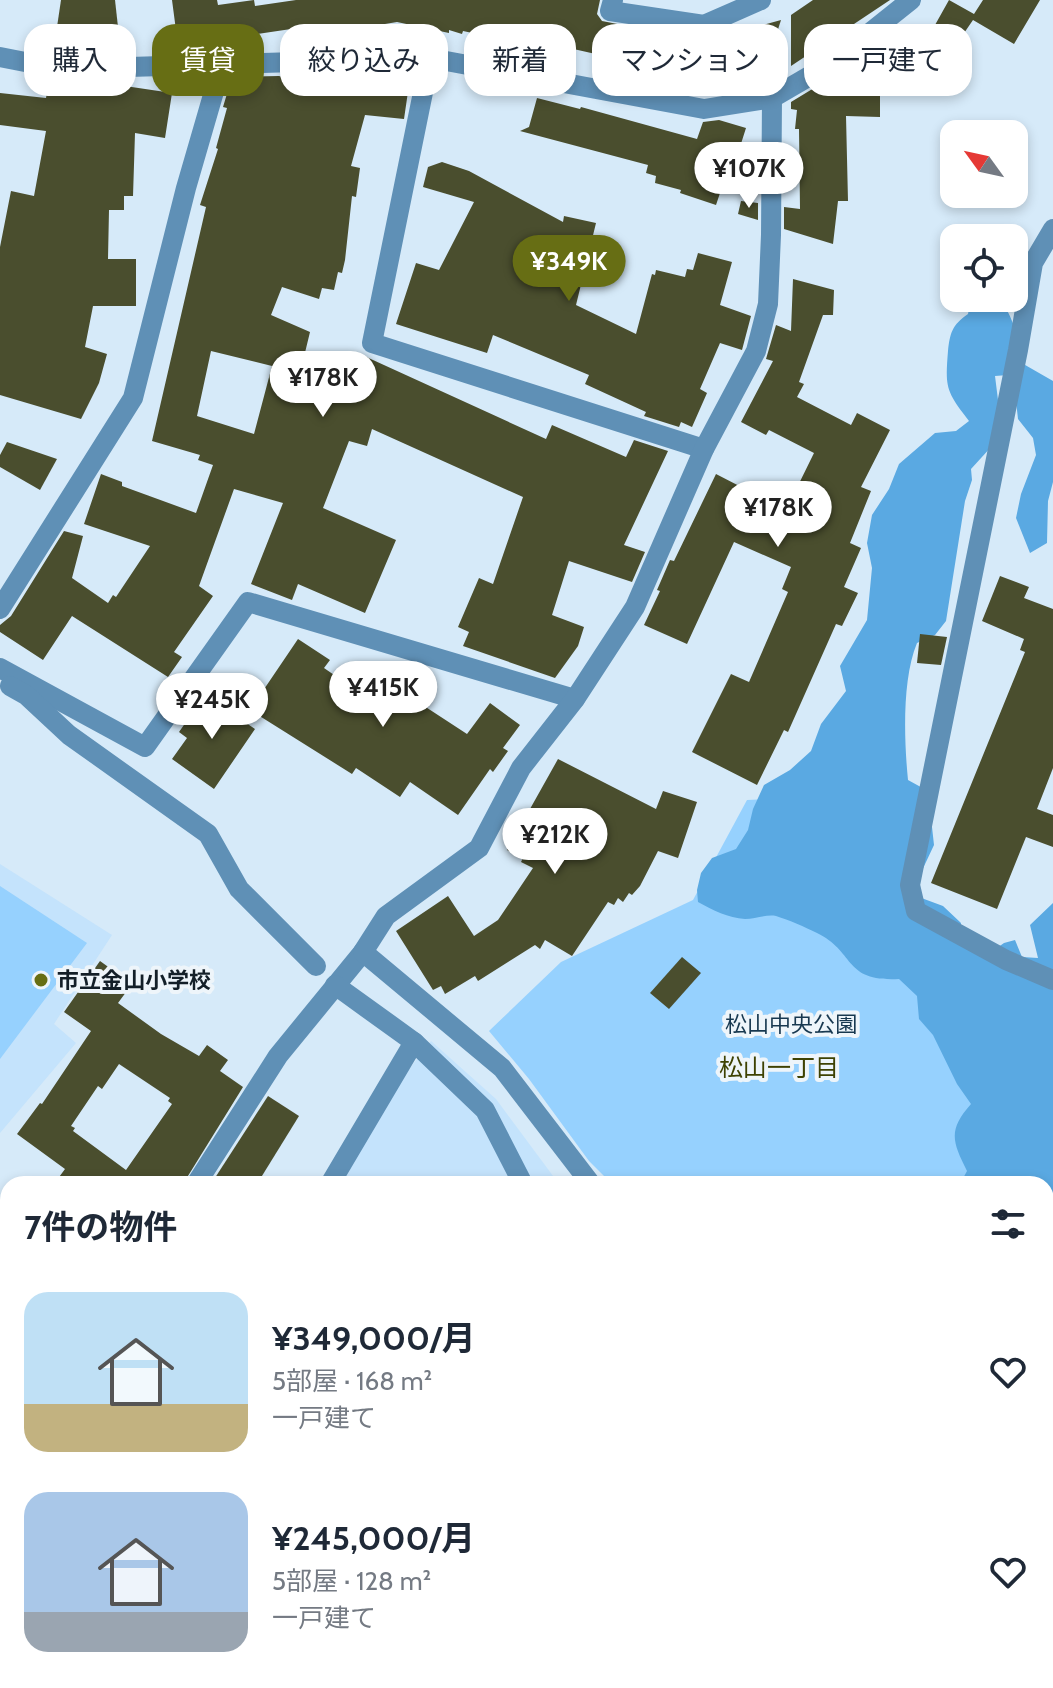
<!DOCTYPE html>
<html lang="ja">
<head>
<meta charset="utf-8">
<style>
  body { margin:0; font-family:Cabin,"Noto Sans JP",sans-serif; background:#f6f6f7; color:#1f2937; height:100vh; display:flex; flex-direction:column; font-size:30px; white-space:nowrap }
  * { box-sizing:border-box; margin:0 }
  p { font-size:26px; color:#747a83 }
  .icon { flex:none; width:44px; height:44px; fill:none; stroke:currentColor; stroke-width:2; stroke-linecap:round; stroke-linejoin:round }
  .map { position:relative; flex:1; overflow:hidden }
  .details { position:absolute; left:0px; top:1176px; width:1054px; height:512px; display:flex; flex-direction:column; background:#fff; border-radius:24px 24px 0 0; box-shadow:0 4px 12px #0003 }
  .details>* { flex:none }
  .hud { position:absolute; left:24px; top:24px; width:1006px; height:72px; display:flex; gap:16px }
  .needle { width:52px; rotate:303deg }
  .tools { position:absolute; left:940px; top:120px; display:grid; gap:16px }
  .tools a { display:grid; place-items:center; width:88px; height:88px; border-radius:16px; background:#fff; box-shadow:0 4px 12px #0003; font-size:40px }
  .price { position:absolute; translate:-50% -68px; padding:0 18px; border-radius:28px; background:#fff; color:#222; font-size:26px; line-height:52px; filter:drop-shadow(0 2px 4px #0008) }
  .price::after { content:''; position:absolute; left:50%; top:48px; width:24px; height:18px; margin-left:-12px; background:inherit; clip-path:polygon(0 0,100% 0,50% 100%) }
  .price.active { background:#676e14; color:#fff }
  ul { padding:0; list-style:none }
  li { display:flex; align-items:center; gap:24px; height:200px; padding:0 24px }
  li span { display:grid; place-items:center; flex:none; width:224px; height:160px; border-radius:24px; color:#555 }
  li>.icon { margin-inline-start:auto }
  span .icon { width:96px; height:96px; fill:#fffc; stroke-width:1 }
  li b { font-size:34px }
  h2 { display:flex; justify-content:space-between; align-items:center; height:96px; padding:0 24px; font-size:34px }
  .tag { padding:0 28px; border-radius:24px; background:#fff; box-shadow:0 4px 12px #0003; font-size:28px; line-height:72px }
  .tag.active { background:#676e14; color:#fff }
  .map>svg:first-child { display:block }
  .built { fill:#c4e3fc }
  .green { fill:#96d1fe }
  .forest { fill:#5aa9e2 }
  .building { fill:#4a4e2e; fill-rule:evenodd }
  .lines { fill:none; stroke-linecap:round; stroke-linejoin:round }
  .minor { stroke:#5f90b6; stroke-width:20 }
  .poi-dot { fill:#676e14; stroke:#eef5fa; stroke-width:3 }
  .labels { text-anchor:middle; stroke-width:8; stroke-linejoin:round; paint-order:stroke }
  .poi-label { font-size:22px; font-weight:bold; fill:#131f28; stroke:#eef5fa; text-anchor:start }
  .park-label { font-size:22px; fill:#173850; stroke:#eef5fa }
  .neighbourhood-label { font-size:24px; fill:#3e4202; stroke:#eef5fa }
</style>
</head>
<body>
<div class="map">
<svg width="1053" height="1688" viewBox="0 0 1053 1688">
  <rect width="100%" height="100%" fill="#d6eaf9"/>
  <g class="built">
    <path d="M0 864 112 935 54 1024 76 1043 0 1133Z"/>
    <path d="M431 1041 496 1099 559 1184H340L402 1078Z"/>
    <path d="M1046 1607 1053 1613V1688H198L197 1680H1046Z"/>
  </g>
  <g class="green">
    <path d="M773 799 1053 993V1561L1046 1556V1184H612L589 1161 529 1079 489 1031 561 962 693 900 747 800Z"/>
    <path d="M0 886 87 943 0 1059Z"/>
  </g>
  <g class="forest">
    <path d="M971 298C1010 298 1004 306 1020 339L1013 358 1053 381V482L1048 501 1047 543 1030 553 1016 518 1021 494 1036 455 1033 438 1018 419 1016 401 1020 374 995 376 1000 416 992 446 971 469 972 480 965 501 946 621 935 635 917 643C902 679 904 740 908 780L928 791 934 845 918 879 916 896 943 906 961 923 960 938 987 955 1004 943 1015 940 1022 957 1038 958 1030 925 1053 903V1268L1046 1265V1184H960L967 1171C952 1141 948 1130 971 1104L957 1084 933 1035 919 1019 917 996 899 979C843 982 856 952 817 933 805 927 789 920 776 916 767 914 756 919 745 919 728 918 713 910 698 902L697 890 701 873 712 858 736 849 748 830 753 809 764 785 790 770 811 751 821 724 846 691 840 666 867 620 872 568 867 543 872 515 889 489 899 464 935 433 956 431 969 421C946 391 945 388 948 351 950 333 952 325 968 314Z"/>
    <path d="M1053 1467V1591L1046 1572V1473Z"/>
  </g>
  <g class="building">
    <path d="M61 0H115L121 54H53Z"/>
    <path d="M172 0H217L218 5 254 0 255 6 296 0H600L597 14 602 21 648 30 640 64 498 32 496 38 463 31 462 34 449 30V33L397 22 319 35 318 25 237 37 238 28 177 38Z"/>
    <path d="M813 0H890L791 66V15Z"/>
    <path d="M949 0 974 14 983 0H1040L1014 44 973 20 960 39 935 25Z"/>
    <path d="M781 20 764 73 733 81 720 37Z"/>
    <path d="M842 71 880 72V117L846 116 848 201H838L833 244 784 229V207L800 209 799 129H795L797 110 791 109V102Z"/>
    <path d="M335 74 379 86 381 75 410 78 404 119 365 115 351 166 360 168 356 197 352 196 345 260 342 273 338 272 334 290 322 288 319 299 282 287 271 315 310 332 302 365 347 379 352 366 358 368 362 355 546 439 552 425 626 457 634 440 668 451 624 545 645 552 632 582 569 561 552 615 584 627 578 646 555 678 463 646 469 632 458 627 479 578 493 584 523 497 372 429 367 446 349 441 323 508 396 540 365 613 298 584 292 600 251 584 283 503 234 489 199 586 213 596 174 652 182 657 168 677 72 616 43 660 0 632V625L11 616 64 531 83 536 72 578 108 603 113 595 116 597 150 546 84 524 101 474 122 482V486L196 513 213 465 198 460 200 455 152 441 206 207 200 205 218 149 216 148 227 108 223 107 232 77 279 76 330 90ZM211 351 272 366 254 434 197 416Z"/>
    <path d="M49 80 61 82 124 80 125 86 172 93 165 138 135 133 133 196H124V210H109L108 259H136V306H93L85 347 107 354 99 383 81 419 0 395V247L11 191 34 196 46 131 0 125V93L46 98Z"/>
    <path d="M537 98 580 109 581 107 697 139 703 122 719 120 746 128 725 194 720 193 716 205 680 193 681 190 655 183 656 176 646 173 648 165 520 131 529 127Z"/>
    <path d="M442 162 469 171 563 222 564 216 596 223 576 305 636 334 652 274 655 275 656 270 685 277 687 269 693 270 698 253 732 262 720 305 751 316 742 350 720 343 700 389 707 393 692 427 681 422 679 427 644 416 646 412 585 384 589 375 493 335 487 353 396 324 416 263 439 270 474 202 423 187 428 167Z"/>
    <path d="M741 201 758 203V220L738 214Z"/>
    <path d="M793 279 834 290 833 315H823L799 382 804 384 797 397 851 425 857 413 890 430 861 487 871 491 850 543 861 548 844 587 858 593 842 626 836 624 788 732 784 730 757 785 692 752 731 674 749 682 788 592 782 589 791 567 734 542 687 644 644 625 660 591 657 590 670 560 674 561 716 474 786 510 814 453 769 430 766 435 741 422 773 361 766 359 776 325 791 331Z"/>
    <path d="M7 442 57 459 40 490 0 467V455Z"/>
    <path d="M1000 576 1029 587 1024 598 1053 609V768L1037 809 1053 815V847L1026 837 997 909 931 883 1025 652 1020 650 1024 639 982 621Z"/>
    <path d="M920 634 947 637 941 665 917 663Z"/>
    <path d="M298 639 330 660 324 668 366 697 386 666 425 692 418 702 467 734 490 703 520 725 503 748 508 751 493 772 490 769 458 815 410 782 400 797 356 768 352 774 250 710Z"/>
    <path d="M205 695 255 729 214 789 172 759 187 738 179 732Z"/>
    <path d="M558 759 656 809 663 791 697 802 678 858 658 851 640 886 632 895 629 893 623 902 618 898 614 905 608 902 572 956 545 940 540 949 535 945 478 981 475 976 445 994 441 986 433 990 396 931 448 896 474 936 498 920 533 868 521 862 523 858 507 850Z"/>
    <path d="M682 957 701 973 669 1009 650 993Z"/>
    <path d="M100 961 132 984 118 1003 161 1034 199 1056 207 1045 228 1060 220 1071 243 1087 183 1184H54L65 1169 17 1134 40 1103 42 1104 91 1031 64 1012ZM119 1064 170 1098 168 1101 172 1104 126 1170 73 1131 75 1128 71 1126 98 1086 102 1089Z"/>
    <path d="M268 1096 299 1116 257 1184H211Z"/>
  </g>
  <g class="lines">
    <g class="minor">
      <path d="M613 0 610 11 704 25 761 0"/>
      <path d="M0 57 61 69 430 58 704 109 772 98 832 63 911 0"/>
      <path d="M430 58 372 343 704 449"/>
      <path d="M1053 229 1033 263 1018 350 910 885 916 911 1006 960 1053 980"/>
      <path d="M0 609 133 398 186 188 222 64"/>
      <path d="M0 668 145 747 248 602 575 699"/>
      <path d="M10 686 26 695 69 735 208 834 239 889 316 966"/>
      <path d="M414 1042 485 1110 523 1184"/>
      <path d="M196 1184 278 1056 363 952"/>
      <path d="M330 1184 414 1042 335 985"/>
      <path d="M591 1184 502 1068 363 952 386 916 479 848 521 768 575 699 635 607 704 449 756 351 768 304 771 235 772 98"/>
      <path d="M0 1487 8 1475"/>
      <path d="M1046 1579 1053 1584"/>
      <path d="M185 1680 187 1688"/>
      <path d="M695 1680 698 1688"/>
      <path d="M947 1688 954 1680"/>
    </g>
  </g>
  <circle class="poi-dot" cx="41" cy="980" r="8"/>
  <g class="labels">
    <g class="poi-label">
      <text x="57" y="988">市立金山小学校</text>
    </g>
    <g class="park-label">
      <text x="791" y="1032">松山中央公園</text>
    </g>
    <g class="neighbourhood-label">
      <text x="779" y="1076">松山一丁目</text>
    </g>
  </g>
</svg>
<div class="tools">
<a><svg class="needle" viewBox="-14 -14 28 28"><path d="M0-13l5 13h-10z" fill="#e53935"/><path d="M0 13l5-13h-10z" fill="#747a83"/></svg></a>
<a><svg class="icon" aria-label="locate" viewBox="0 0 24 24"><circle cx="12" cy="12" r="6"/><path d="M12 2v4M12 18v4M2 12h4M18 12h4"/></svg></a>
</div>
<b class="price" style="left:749px;top:210px">¥107K</b>
<b class="price active" style="left:569px;top:303px">¥349K</b>
<b class="price" style="left:323px;top:419px">¥178K</b>
<b class="price" style="left:778px;top:549px">¥178K</b>
<b class="price" style="left:383px;top:729px">¥415K</b>
<b class="price" style="left:212px;top:741px">¥245K</b>
<b class="price" style="left:555px;top:876px">¥212K</b>
<div class="hud">
<a class="tag">購入</a>
<a class="tag active">賃貸</a>
<a class="tag">絞り込み</a>
<a class="tag">新着</a>
<a class="tag">マンション</a>
<a class="tag">一戸建て</a>
</div>
<section class="details">
<h2>7件の物件<svg class="icon" aria-label="filters" viewBox="0 0 24 24"><path d="M4 7h16M4 17h16"/><circle cx="9" cy="7" r="2"/><circle cx="15" cy="17" r="2"/></svg></h2>
<ul>
<li><span style="background:linear-gradient(#bfe0f5 70%,#c2b280 0)"><svg class="icon" aria-label="home" viewBox="0 0 24 24"><path d="M3 11l9-7 9 7M6 9v11h12V9"/></svg></span><div><b>¥349,000/月</b><p>5部屋 · 168 m²</p><p>一戸建て</p></div><svg class="icon" aria-label="heart" viewBox="0 0 24 24"><path d="M12 20l-8-8c-3-5 5-10 8-4 3-6 11-1 8 4z"/></svg></li>
<li><span style="background:linear-gradient(#a9c7e8 75%,#9aa5b1 0)"><svg class="icon" aria-label="home" viewBox="0 0 24 24"><path d="M3 11l9-7 9 7M6 9v11h12V9"/></svg></span><div><b>¥245,000/月</b><p>5部屋 · 128 m²</p><p>一戸建て</p></div><svg class="icon" aria-label="heart" viewBox="0 0 24 24"><path d="M12 20l-8-8c-3-5 5-10 8-4 3-6 11-1 8 4z"/></svg></li>
</ul>
</section>
</div>
</body>
</html>
